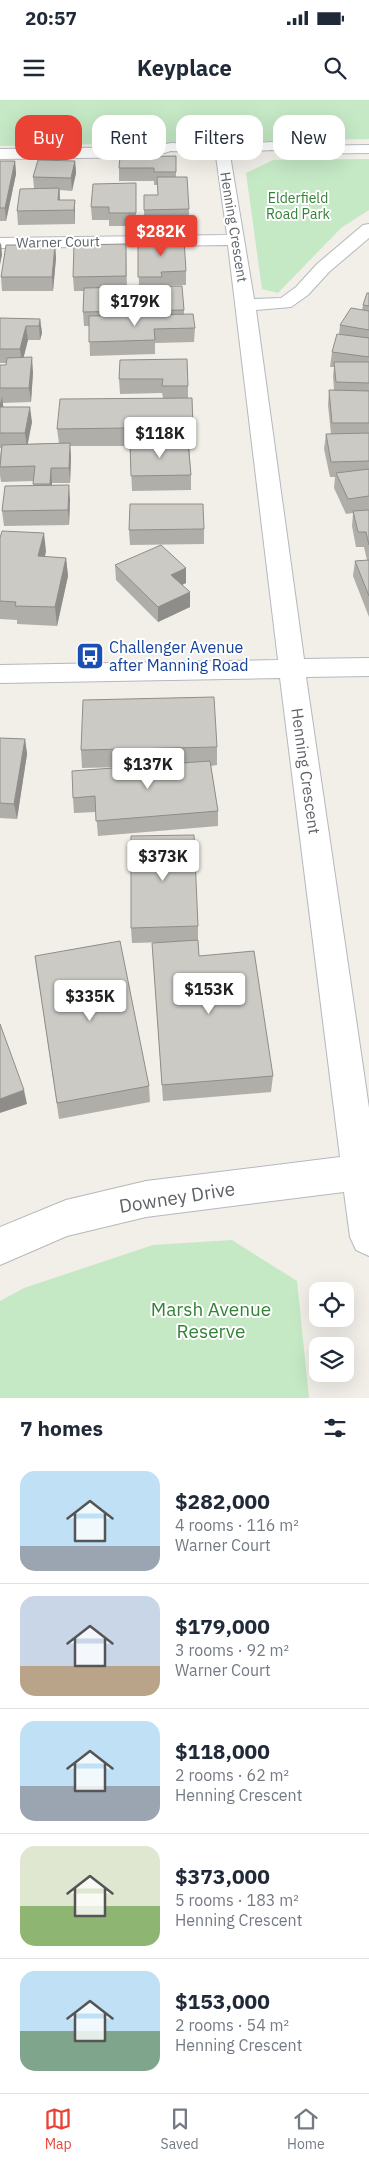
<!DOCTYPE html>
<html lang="en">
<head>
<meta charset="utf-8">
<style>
  body { margin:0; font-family:"IBM Plex Sans",sans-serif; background:#f6f6f7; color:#1f2937; height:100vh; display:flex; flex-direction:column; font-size:19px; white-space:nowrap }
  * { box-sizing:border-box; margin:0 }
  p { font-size:16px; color:#747a83 }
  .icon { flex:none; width:28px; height:28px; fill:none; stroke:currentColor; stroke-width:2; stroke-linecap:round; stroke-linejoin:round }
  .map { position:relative; height:1298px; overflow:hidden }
  .sheet { display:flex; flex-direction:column; background:#fff; flex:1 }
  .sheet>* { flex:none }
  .top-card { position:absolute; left:15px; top:15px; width:340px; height:45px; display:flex; gap:10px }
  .fabs { position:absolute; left:309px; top:1182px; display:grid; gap:10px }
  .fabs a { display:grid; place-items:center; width:45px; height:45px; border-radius:10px; background:#fff; box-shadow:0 5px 20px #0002; font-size:25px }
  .price { position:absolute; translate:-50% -42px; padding:0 11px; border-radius:5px; background:#fff; color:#222; font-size:16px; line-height:32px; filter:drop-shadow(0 1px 2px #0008) }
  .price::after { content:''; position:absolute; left:50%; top:30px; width:15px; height:11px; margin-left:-8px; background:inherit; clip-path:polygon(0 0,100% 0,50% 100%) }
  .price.current { background:#ea4335; color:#fff }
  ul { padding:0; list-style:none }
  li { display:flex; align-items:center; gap:15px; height:125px; padding:0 20px }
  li+li { border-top:1px solid #e0e1e3 }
  li span { display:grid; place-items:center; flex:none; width:140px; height:100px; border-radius:15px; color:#555 }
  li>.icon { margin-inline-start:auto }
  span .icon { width:60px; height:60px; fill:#fffc; stroke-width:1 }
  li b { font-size:21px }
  h2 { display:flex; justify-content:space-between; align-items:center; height:60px; padding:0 20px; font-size:21px }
  .pill { padding:0 18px; border-radius:15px; background:#fff; box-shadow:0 5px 20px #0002; font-size:18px; line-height:45px }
  .pill.current { background:#ea4335; color:#fff }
  .status { display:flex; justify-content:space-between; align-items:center; height:35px; padding:0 25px; background:#fff; direction:ltr }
  .status svg { height:14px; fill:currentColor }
  header { display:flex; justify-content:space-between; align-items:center; height:65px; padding:0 20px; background:#fff; font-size:22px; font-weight:700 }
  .tabs { display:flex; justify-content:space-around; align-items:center; height:70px; border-top:1px solid #e0e1e3; background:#fff; font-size:14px; color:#747a83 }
  .tabs a { display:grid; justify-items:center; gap:2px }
  .tabs .current { color:#ea4335 }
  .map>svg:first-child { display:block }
  .green { fill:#c5e8c5 }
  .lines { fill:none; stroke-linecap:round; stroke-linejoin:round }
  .street-casing { stroke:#b5b8bc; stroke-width:2 }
  .secondary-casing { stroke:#b6babf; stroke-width:2 }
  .street { fill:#fff; fill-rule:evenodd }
  .secondary { fill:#fff; fill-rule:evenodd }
  .wall { fill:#afaea9 }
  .shaded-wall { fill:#8f8d8a }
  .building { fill:#cccac5; stroke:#8f8d8a }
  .labels { text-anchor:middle; stroke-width:4; stroke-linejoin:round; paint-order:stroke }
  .far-park-label { font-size:14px; fill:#348238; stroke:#fff }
  .far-street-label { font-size:14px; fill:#5f6368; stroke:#fff }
  .transit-label { font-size:16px; fill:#164399; stroke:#fff; text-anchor:start }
  .street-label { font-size:16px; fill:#5f6368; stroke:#fff }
  .near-street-label { font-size:19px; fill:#5f6368; stroke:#fff }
  .near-park-label { font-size:19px; fill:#348238; stroke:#fff }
</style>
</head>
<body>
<div class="status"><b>20:57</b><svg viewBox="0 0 49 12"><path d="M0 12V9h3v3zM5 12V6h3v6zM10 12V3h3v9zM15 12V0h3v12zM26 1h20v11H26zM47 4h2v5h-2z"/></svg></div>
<header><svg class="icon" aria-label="menu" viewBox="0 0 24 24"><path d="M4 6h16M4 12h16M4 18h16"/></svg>Keyplace<svg class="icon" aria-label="search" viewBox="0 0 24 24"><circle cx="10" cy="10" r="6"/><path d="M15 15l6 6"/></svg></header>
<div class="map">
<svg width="369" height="1298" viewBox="0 0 369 1298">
  <rect width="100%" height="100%" fill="#f1efe8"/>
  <g class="green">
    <path d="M0 0H369V39L0 46Z"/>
    <path d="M369 59V110L341 128 278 193 262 189 246 73 273 60Z"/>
    <path d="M232 1140 297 1181 309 1298H0V1201L24 1188 153 1145Z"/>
  </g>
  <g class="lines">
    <g class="street-casing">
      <path id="street" d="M222 45 227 46 229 49 254 199 281 198 296 187 317 164 363 125 369 124V138L329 172 308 195 291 207 256 210 304 559 369 558V576L306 577 369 1008V1156L356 1150 350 1137 344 1092 146 1117 67 1136 0 1165V1127L66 1100 146 1081 340 1057 280 578 0 583V565L278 560 228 145 0 148V138L227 135 215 49 217 46Z"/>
    </g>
    <g class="secondary-casing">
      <path id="secondary" d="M272 42 293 46 369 45V53L293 54 272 50 222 53 171 51 151 57 0 59V49L151 47 171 43 222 45Z"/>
    </g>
    <use href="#street" class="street"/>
    <use href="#secondary" class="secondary"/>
  </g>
  <g class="wall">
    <path d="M176 56V77L189 109V123H144V95H158V85H154V81H119V68Z"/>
    <path d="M0 61H15L16 74 6 121H0Z"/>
    <path d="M75 61 76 73 72 91 60 90V100H75V124L18 125 17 111 34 88 33 77Z"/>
    <path d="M136 83V126H109V120H92L91 107Z"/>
    <path d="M138 140 186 171V185L162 186 184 210V214L195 228 194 242 155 243V254L90 256 89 226H84L83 212 84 191H74L73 177 126 144 127 187H139Z"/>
    <path d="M55 145 56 158 53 191H2L1 177Z"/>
    <path d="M369 193V517L353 476 355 461 367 460 364 447H356L352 426 353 413 346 414 334 388 335 377H330L324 349 326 334H331L328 305 329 290H334L333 276 334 267H330L332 252 339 234 340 225 362 210 363 205Z"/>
    <path d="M0 218 40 219 42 233 40 240H28L23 257 33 272 31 302 2 303 3 307 32 322 27 344 59 343 57 329 163 298 162 293 120 294 119 279 120 260 188 286V298L193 327V345H189L191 375V390L132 391 130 346H70L71 358 70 383H52V385L70 400 69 425 4 426 2 411 33 386V381L1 382 0 375V358L1 348H0V265H6V263H0Z"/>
    <path d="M204 429V444L130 445 129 430Z"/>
    <path d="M0 438 46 451 45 457 66 458 68 476 57 526 17 524V520L0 519Z"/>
    <path d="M115 465 186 468V483L182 485 190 492V507L158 522 116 480Z"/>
    <path d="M0 638 25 639 27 654 17 719 0 718Z"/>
    <path d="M217 647V665L211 666 218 711V726L98 736 96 712 74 713 73 698 123 667 82 668 81 650Z"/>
    <path d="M198 826V841L199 856 273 976 271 992 163 1001 152 843 167 842 132 843 131 828Z"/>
    <path d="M35 856 149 986 150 1002 59 1019Z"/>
  </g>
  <g class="shaded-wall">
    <path d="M15 61 16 74 6 121 5 108Z"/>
    <path d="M75 61 76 73 72 91 71 78Z"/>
    <path d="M59 88 60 101 59 113 58 100Z"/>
    <path d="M75 100V124L74 110Z"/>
    <path d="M1 142 2 155 0 165V145Z"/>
    <path d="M55 145 56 158 53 191 52 177Z"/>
    <path d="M40 219 42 233 40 240 39 226Z"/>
    <path d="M26 226 28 240 22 264 20 249Z"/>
    <path d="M32 257 33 272 31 302 29 288Z"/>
    <path d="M2 297 4 312H0V304Z"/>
    <path d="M30 307 32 322 27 348 25 333Z"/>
    <path d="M70 343 71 358 70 383 69 368Z"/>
    <path d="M51 368 52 383 51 399 50 384Z"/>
    <path d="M69 385 70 400 69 425 68 410Z"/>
    <path d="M44 433 46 451 40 475 38 456Z"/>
    <path d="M66 458 68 476 57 526 55 507Z"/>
    <path d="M186 468V483L171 490V475Z"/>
    <path d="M190 492V507L158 522V507Z"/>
    <path d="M25 639 27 654 17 719 14 704Z"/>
    <path d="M24 990 27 1004 0 1013V999Z"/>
  </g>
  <g class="building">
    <path d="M176 56V72H154V68H119L120 57Z"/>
    <path d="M38 60 75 61 71 78 33 77Z"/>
    <path d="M0 61H15L5 108H0Z"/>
    <path d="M157 77H187L189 109 144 110V95H158Z"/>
    <path d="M136 83V113H109V107H91L93 84Z"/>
    <path d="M59 88 58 100H75L74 110 17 111 20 89Z"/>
    <path d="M184 139 186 171 161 172 162 177H138V140Z"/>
    <path d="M126 144V176L73 177 74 145Z"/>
    <path d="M6 145H55L52 177H1Z"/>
    <path d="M182 186 184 210 83 212 84 188Z"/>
    <path d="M367 193H369V206L363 205Z"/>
    <path d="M351 208 369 211V230L340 225Z"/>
    <path d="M193 214 195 228 154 229 155 240 89 242V216Z"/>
    <path d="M0 218 40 219 39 226H26L20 249H0Z"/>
    <path d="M337 234 369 238V257L332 252Z"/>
    <path d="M32 257 29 288H0V265H6L7 258Z"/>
    <path d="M187 259 188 286H162L163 279H119L120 260Z"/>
    <path d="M334 262H369V283L336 282Z"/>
    <path d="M329 290 369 291V323H332Z"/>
    <path d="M192 298 193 327 57 329 60 299Z"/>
    <path d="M0 307H30L25 333H0Z"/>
    <path d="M369 333V361L331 362 326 334Z"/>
    <path d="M188 342 191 375 131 376 130 343Z"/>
    <path d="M70 343 69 368H51L50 384H33L35 366 0 367 2 345Z"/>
    <path d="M369 369V396L348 399 336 373Z"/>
    <path d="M69 385 68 410 2 411 5 386Z"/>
    <path d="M130 404H203L204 429 129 430Z"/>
    <path d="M369 410V445L366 432H358L353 411Z"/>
    <path d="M2 431 44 433 38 456 66 458 55 507 15 506 16 502 0 501V438Z"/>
    <path d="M161 445 186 468 171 475 190 492 158 507 115 465Z"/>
    <path d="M369 460V496L355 461Z"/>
    <path d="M214 597 217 647 81 650 83 600Z"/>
    <path d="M0 638 25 639 14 704 0 703Z"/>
    <path d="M210 661 218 711 96 721 95 696 73 698 72 671Z"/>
    <path d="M194 735 198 826 131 828V736Z"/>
    <path d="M198 840 199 856 254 851 273 976 162 985 152 843Z"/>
    <path d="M120 841 149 986 57 1003 35 856Z"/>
    <path d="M0 924 24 990 0 999Z"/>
  </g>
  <defs>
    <g id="bus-square" transform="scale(1.4375)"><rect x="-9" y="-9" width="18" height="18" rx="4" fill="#1a4fb4" stroke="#fff"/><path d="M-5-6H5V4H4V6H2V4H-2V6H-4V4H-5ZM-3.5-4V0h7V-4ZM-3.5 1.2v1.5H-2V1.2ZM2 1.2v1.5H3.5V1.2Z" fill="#fff"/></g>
  </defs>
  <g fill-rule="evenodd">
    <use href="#bus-square" x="90" y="556"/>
  </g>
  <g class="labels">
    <g class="far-park-label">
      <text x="298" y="103">Elderfield<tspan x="298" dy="16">Road Park</tspan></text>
    </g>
    <g class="far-street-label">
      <text transform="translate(234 127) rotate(81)" y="5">Henning Crescent</text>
      <text transform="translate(58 142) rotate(-1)" y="5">Warner Court</text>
    </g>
    <g class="transit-label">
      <text x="109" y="553">Challenger Avenue<tspan x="109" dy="18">after Manning Road</tspan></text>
    </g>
    <g class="street-label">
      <text transform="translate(306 671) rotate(82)" y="6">Henning Crescent</text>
    </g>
    <g class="near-street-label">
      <text transform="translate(177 1097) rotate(-9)" y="7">Downey Drive</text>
    </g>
    <g class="near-park-label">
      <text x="211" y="1216">Marsh Avenue<tspan x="211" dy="22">Reserve</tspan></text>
    </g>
  </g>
</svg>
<div class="fabs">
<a><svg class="icon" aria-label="locate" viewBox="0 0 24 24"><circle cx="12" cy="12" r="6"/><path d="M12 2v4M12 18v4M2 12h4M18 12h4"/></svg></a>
<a><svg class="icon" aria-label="layers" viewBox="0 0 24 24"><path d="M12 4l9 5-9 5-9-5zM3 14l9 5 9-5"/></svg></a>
</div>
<b class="price current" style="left:161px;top:157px">$282K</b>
<b class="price" style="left:135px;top:227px">$179K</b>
<b class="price" style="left:160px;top:359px">$118K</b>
<b class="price" style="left:148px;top:690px">$137K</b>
<b class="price" style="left:163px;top:782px">$373K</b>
<b class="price" style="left:209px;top:915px">$153K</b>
<b class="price" style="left:90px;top:922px">$335K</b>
<div class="top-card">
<a class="pill current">Buy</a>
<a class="pill">Rent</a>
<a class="pill">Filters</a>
<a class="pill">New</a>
</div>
</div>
<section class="sheet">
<h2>7 homes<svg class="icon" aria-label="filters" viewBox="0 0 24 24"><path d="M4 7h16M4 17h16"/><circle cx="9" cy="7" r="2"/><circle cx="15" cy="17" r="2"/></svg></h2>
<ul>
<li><span style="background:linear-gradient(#bfe0f5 75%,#9aa5b1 0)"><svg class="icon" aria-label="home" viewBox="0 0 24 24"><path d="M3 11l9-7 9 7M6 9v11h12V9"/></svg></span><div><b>$282,000</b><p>4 rooms · 116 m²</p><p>Warner Court</p></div></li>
<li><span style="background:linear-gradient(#c9d6e8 70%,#b9a48a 0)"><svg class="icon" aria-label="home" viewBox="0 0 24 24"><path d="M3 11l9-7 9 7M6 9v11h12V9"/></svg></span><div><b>$179,000</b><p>3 rooms · 92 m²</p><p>Warner Court</p></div></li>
<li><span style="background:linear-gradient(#bfe0f5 65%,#9aa5b1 0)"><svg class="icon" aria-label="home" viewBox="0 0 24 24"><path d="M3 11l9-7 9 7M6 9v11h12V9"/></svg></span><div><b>$118,000</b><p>2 rooms · 62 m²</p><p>Henning Crescent</p></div></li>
<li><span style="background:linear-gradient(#dfe7d0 60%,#8fb573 0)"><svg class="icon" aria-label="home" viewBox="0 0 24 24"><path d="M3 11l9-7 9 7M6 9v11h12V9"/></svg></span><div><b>$373,000</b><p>5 rooms · 183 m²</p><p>Henning Crescent</p></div></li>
<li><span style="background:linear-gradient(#bfe0f5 60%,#7fa58c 0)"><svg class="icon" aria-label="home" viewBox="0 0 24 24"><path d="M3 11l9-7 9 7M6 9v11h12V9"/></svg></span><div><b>$153,000</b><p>2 rooms · 54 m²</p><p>Henning Crescent</p></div></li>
</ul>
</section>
<nav class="tabs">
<a class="current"><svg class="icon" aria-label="map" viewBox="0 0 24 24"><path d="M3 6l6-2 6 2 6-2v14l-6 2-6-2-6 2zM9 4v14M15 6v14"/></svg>Map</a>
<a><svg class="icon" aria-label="saved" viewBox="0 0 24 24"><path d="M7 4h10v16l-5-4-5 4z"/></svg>Saved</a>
<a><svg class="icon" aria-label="home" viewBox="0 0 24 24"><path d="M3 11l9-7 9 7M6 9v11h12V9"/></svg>Home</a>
</nav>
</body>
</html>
